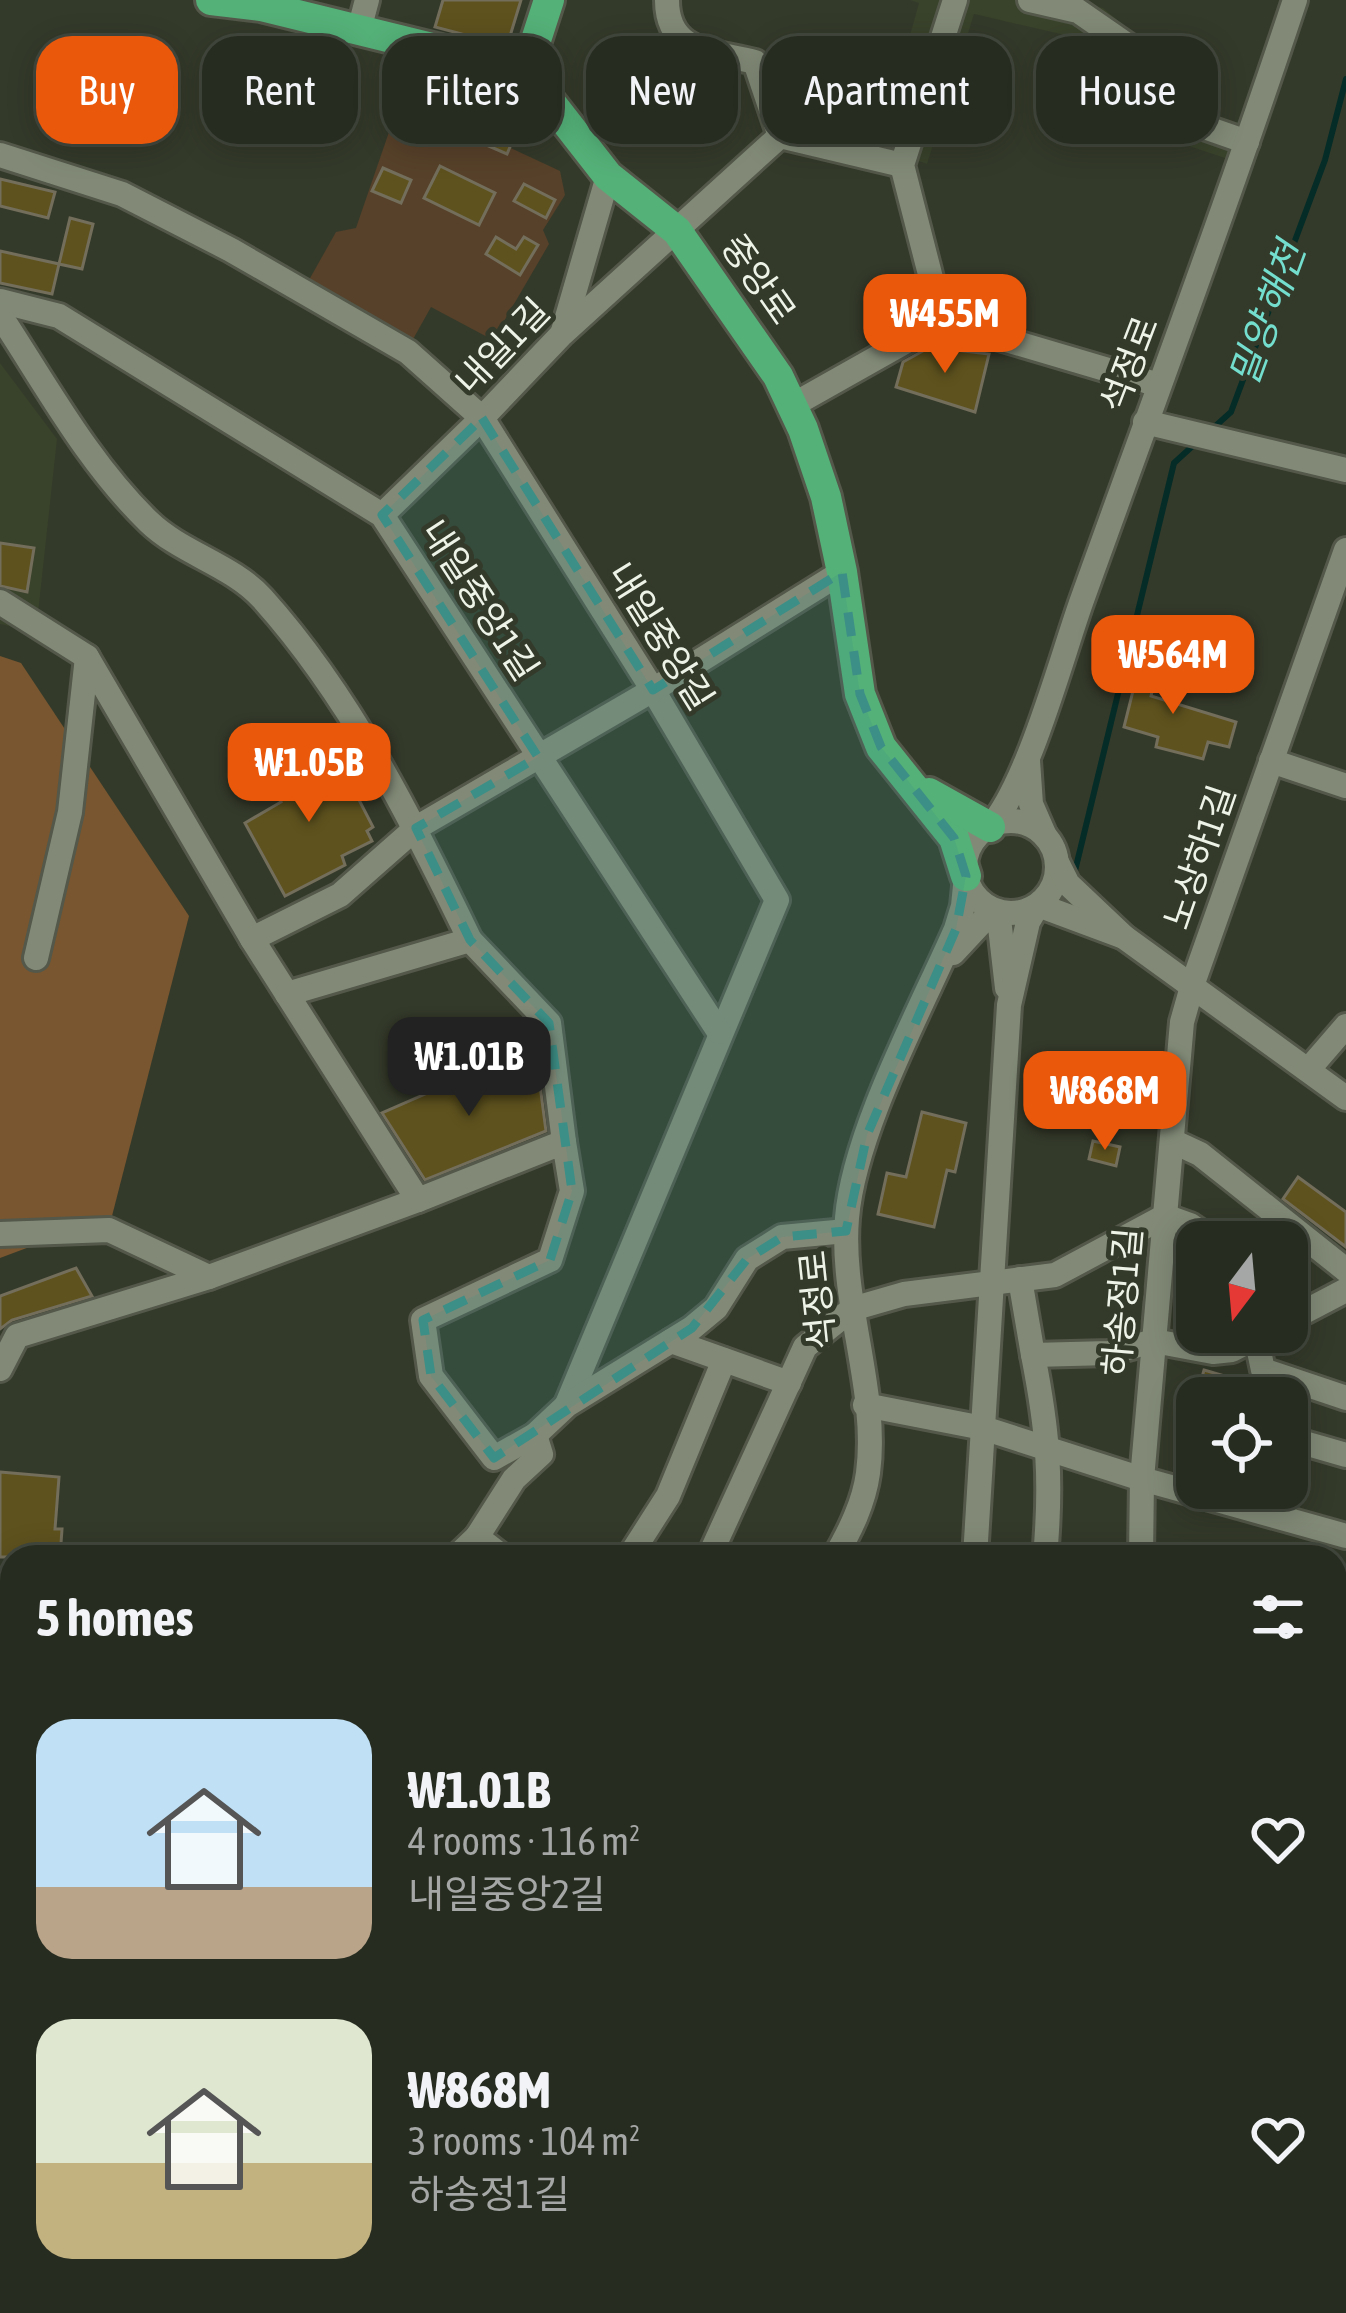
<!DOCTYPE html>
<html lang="en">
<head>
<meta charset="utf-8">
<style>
  body { margin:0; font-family:"Asap Condensed","Noto Sans KR",sans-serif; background:#2f3429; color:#f1f3f6; height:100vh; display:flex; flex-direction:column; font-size:45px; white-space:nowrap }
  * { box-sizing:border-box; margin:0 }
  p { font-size:39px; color:#a4a7a5 }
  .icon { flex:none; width:66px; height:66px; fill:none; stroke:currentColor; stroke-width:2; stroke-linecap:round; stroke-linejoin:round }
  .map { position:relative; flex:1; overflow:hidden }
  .side { position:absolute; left:0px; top:1545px; width:1347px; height:768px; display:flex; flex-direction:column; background:#272c20; border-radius:36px 36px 0 0; box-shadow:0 6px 30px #0003,0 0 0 3px #43483e }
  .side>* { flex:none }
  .banner { position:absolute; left:36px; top:36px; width:1275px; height:108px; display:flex; gap:24px }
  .needle { width:78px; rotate:196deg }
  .buttons { position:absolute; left:1176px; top:1221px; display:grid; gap:24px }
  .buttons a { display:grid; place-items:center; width:132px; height:132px; border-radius:24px; background:#272c20; box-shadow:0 6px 30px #0003,0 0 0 3px #43483e; font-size:60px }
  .price { position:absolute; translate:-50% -102px; padding:0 27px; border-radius:24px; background:#ea580c; color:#fff; font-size:39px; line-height:78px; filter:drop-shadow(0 3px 6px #0008) }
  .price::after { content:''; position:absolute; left:50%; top:72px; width:36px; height:27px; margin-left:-18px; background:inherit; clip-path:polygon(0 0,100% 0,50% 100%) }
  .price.current { background:#222; color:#fff }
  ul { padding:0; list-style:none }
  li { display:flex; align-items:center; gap:36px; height:300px; padding:0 36px }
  li span { display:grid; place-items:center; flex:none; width:336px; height:240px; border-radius:36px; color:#555 }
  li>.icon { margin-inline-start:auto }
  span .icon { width:144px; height:144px; fill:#fffc; stroke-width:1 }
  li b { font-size:51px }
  h2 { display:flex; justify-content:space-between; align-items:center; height:144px; padding:0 36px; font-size:51px }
  .chip { padding:0 42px; border-radius:36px; background:#272c20; box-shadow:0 6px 30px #0003,0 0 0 3px #43483e; font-size:42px; line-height:108px }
  .chip.current { background:#ea580c; color:#fff }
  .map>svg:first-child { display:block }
  .built { fill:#39422b }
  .green { fill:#57412a }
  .forest { fill:#79562f }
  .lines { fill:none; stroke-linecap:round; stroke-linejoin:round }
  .stream { stroke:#052c27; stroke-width:6 }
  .building { fill:#5e521e; stroke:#736e5b; stroke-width:3 }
  .minor-casing { stroke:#53584a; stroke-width:30 }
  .major-casing { stroke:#53584a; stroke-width:36 }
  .minor { stroke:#828a77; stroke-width:24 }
  .major { stroke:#54b178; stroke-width:30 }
  .marked { fill:#3c8f86; fill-opacity:0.2; stroke:#3c8f86; stroke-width:9; stroke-dasharray:24 15; stroke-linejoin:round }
  .labels { text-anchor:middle; stroke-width:10; stroke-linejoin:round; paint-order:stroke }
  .street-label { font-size:36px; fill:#eef3e8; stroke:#343a2a }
  .water-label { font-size:39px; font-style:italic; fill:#74dece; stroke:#343a2a }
</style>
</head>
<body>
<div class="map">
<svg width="1346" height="2313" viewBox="0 0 1346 2313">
  <rect width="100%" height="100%" fill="#343a2a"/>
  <g class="built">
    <path d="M910 0H1072L1103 8 1152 49 1163 81 1194 110 1253 127 1240 163 1156 135 1123 86 1078 38 974 14 927 164 879 147 919 3Z"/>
    <path d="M0 363 57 439 36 632 0 624Z"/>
  </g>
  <path class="green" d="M399 103 444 117 560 171 565 195 543 230 549 244 493 340 431 307 412 341 309 280 336 232 356 228Z"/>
  <path class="forest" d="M0 656 21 663 189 916 112 1216 0 1258Z"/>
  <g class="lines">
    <g class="stream">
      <path d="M1211 430 1231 412 1325 160 1346 79"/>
      <path d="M1074 875 1174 463 1197 442"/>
    </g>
  </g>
  <g class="building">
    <path d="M443 0H521L507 46 435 27Z"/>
    <path d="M478 120 515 135 507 154 470 138Z"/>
    <path d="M440 166 495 193 479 225 424 198Z"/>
    <path d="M383 168 411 180 401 203 372 191Z"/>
    <path d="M0 179 55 192 48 218 0 206Z"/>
    <path d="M524 184 555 200 546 218 514 201Z"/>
    <path d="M70 218 93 224 82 269 59 264Z"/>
    <path d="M496 237 516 249 524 237 538 245 520 275 486 254Z"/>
    <path d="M0 251 59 264 52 294 0 283Z"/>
    <path d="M930 347 989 354 975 412 896 387 903 362Z"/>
    <path d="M0 543 34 548 27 592 0 586Z"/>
    <path d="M1144 647 1161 652 1151 696 1236 722 1229 747 1208 742 1203 759 1156 747 1158 737 1124 727Z"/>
    <path d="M293 757 305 780 339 761 373 827 367 831 372 841 342 856 345 865 285 896 245 823 281 802 265 772Z"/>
    <path d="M487 1067 538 1070 546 1131 425 1180 382 1113Z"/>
    <path d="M922 1112 966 1123 955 1172 947 1170 934 1227 878 1214 887 1173 906 1177Z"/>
    <path d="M1093 1141 1120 1147 1116 1166 1089 1159Z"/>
    <path d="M1298 1177 1346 1212V1247L1283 1199Z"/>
    <path d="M76 1268 92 1296 12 1320 0 1329V1296Z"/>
    <path d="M1204 1370 1235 1379 1230 1398H1196Z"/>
    <path d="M0 1472 59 1477 55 1529H62L60 1557H0Z"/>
  </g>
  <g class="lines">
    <g class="minor-casing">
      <g id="minor">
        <path d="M667 0C667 54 713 51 755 62L780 136"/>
        <path d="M1030 0 1078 11 1143 56 1156 88 1187 121 1247 142"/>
        <path d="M359 30 367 0"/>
        <path d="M0 155 122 194 231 250 408 352 482 418 653 690 777 900 567 1404"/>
        <path d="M0 301 59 316 382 515 719 1032"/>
        <path d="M0 315C46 385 88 463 149 522 181 553 232 565 262 598 351 697 412 820 470 940"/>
        <path d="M942 321 1159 385"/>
        <path d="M563 331 608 176"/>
        <path d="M793 405 942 321 902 165 955 0"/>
        <path d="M1145 422 1346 470"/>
        <path d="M382 515 482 418 562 334 780 136 902 165"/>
        <path d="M0 602 87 657 252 939 418 1200 564 1142 572 1191 550 1260 423 1320 431 1376 494 1458 535 1435 567 1405 692 1328 716 1308 747 1259 782 1237 846 1231"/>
        <path d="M1028 761 1031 804 1045 836"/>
        <path d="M1271 761 1346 786"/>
        <circle cx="1011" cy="867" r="46"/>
        <path d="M990 827C1028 784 1061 659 1082 600 1154 400 1228 202 1295 0"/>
        <path d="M1058 864 1068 884 1124 937 1346 1098"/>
        <path d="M252 939 340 895 416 828 653 690 842 572"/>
        <path d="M953 953 993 910 1000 927 1007 988"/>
        <path d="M36 958 70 812 87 657"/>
        <path d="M287 994 470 940 549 1023 564 1142"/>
        <path d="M1308 1070 1346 1026"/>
        <path d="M1172 1141 1200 1154 1346 1270"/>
        <path d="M0 1234 109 1230 209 1277"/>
        <path d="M1020 1279 1033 1355 1109 1353 1154 1341 1213 1352 1232 1350 1266 1332"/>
        <path d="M1287 1321 1346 1290"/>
        <path d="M1256 1337 1263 1370 1346 1398"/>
        <path d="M671 1341 789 1383"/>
        <path d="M1033 1355C1048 1431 1052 1480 1045 1557"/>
        <path d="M0 1369 17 1336 209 1277 418 1200"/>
        <path d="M865 1405 983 1428 1142 1479 1346 1536"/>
        <path d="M1287 1438 1346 1455"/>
        <path d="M456 1557 477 1537"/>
        <path d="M503 1557 477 1537 514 1479 541 1454 535 1435"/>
        <path d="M629 1557 668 1496 724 1360"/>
        <path d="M709 1557 805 1347 852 1309 904 1294 1055 1275 1165 1216 1190 1225 1215 1242"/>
        <path d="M835 1557C850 1531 864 1503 868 1473 879 1392 840 1302 847 1218 854 1132 920 1011 956 929L963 906 966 876"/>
        <path d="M975 1557 1009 1005 1028 922 1038 905 1124 937"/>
        <path d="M1141 1557 1142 1479 1182 1022 1193 983 1346 550"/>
        <path d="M1335 1668 1346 1655"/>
        <path d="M0 1739 12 1740"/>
        <path d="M1335 1868 1346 1863"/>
        <path d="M0 1907 12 1908"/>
        <path d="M1335 2005 1346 2009"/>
        <path d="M0 2102H12"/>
        <path d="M1335 2174 1346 2178"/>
        <path d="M635 2301 696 2313"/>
        <path d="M324 2313 331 2301"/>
        <path d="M514 2313 515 2301"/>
        <path d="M736 2313 738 2301"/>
        <path d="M933 2313 934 2301"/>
        <path d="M1113 2313 1114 2301"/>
        <path d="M1238 2313 1239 2301"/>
      </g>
    </g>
    <g class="major-casing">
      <g id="major">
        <path d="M211 0 261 6 526 71"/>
        <path d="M549 0 526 71 608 176 677 231 778 376 803 429 826 497 842 572 860 694 881 747 954 838 966 876"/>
        <path d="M929 793 990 827"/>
      </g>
    </g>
    <use href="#minor" class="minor"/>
    <use href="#major" class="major"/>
  </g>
  <path class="marked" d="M482 418 653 690 842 572 860 694 881 747 954 838 966 876 956 929 867 1135 846 1231 782 1237 747 1259 692 1328 494 1458 431 1376 423 1320 550 1260 572 1191 549 1023 470 940 416 828 538 757 382 515Z"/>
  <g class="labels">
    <g class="street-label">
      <text transform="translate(759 279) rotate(55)" y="13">중앙로</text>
      <text transform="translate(502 346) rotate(-46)" y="13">내일1길</text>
      <text transform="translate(1129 364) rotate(-69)" y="13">석정로</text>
      <text transform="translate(480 600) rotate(57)" y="13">내일중앙1길</text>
      <text transform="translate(661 636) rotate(58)" y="13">내일중앙길</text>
      <text transform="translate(1199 857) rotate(-71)" y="13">노상하1길</text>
      <text transform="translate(817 1300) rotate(-96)" y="13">석정로</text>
      <text transform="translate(1122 1302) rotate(-85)" y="13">하송정1길</text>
    </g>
    <g class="water-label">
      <text transform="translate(1267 314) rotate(-70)" y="14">밀양 해천</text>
    </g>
  </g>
</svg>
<div class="buttons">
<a><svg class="needle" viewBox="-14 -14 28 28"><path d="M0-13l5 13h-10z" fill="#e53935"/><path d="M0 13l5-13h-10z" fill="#a4a7a5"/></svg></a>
<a><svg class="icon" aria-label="locate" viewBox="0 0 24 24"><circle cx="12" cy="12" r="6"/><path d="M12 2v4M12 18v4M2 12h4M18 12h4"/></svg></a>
</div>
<b class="price" style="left:945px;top:376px">₩455M</b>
<b class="price" style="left:1173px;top:717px">₩564M</b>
<b class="price" style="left:309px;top:825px">₩1.05B</b>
<b class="price current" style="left:469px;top:1119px">₩1.01B</b>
<b class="price" style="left:1105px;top:1153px">₩868M</b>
<div class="banner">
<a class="chip current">Buy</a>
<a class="chip">Rent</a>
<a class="chip">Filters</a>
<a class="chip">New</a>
<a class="chip">Apartment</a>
<a class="chip">House</a>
</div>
<section class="side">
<h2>5 homes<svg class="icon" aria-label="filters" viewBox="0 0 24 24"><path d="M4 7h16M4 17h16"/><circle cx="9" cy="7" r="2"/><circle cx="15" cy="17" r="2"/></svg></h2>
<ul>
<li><span style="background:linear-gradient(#bfe0f5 70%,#b9a48a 0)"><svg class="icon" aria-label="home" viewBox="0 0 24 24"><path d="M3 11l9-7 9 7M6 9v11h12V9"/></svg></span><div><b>₩1.01B</b><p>4 rooms · 116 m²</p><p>내일중앙2길</p></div><svg class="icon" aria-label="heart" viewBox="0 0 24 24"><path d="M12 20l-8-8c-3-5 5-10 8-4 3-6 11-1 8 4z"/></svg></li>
<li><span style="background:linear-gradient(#dfe7d0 60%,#c2b280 0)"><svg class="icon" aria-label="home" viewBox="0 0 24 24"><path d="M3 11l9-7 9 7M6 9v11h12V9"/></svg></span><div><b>₩868M</b><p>3 rooms · 104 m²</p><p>하송정1길</p></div><svg class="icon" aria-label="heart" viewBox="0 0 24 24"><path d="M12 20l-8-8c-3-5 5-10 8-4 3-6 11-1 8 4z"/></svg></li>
</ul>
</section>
</div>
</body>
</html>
